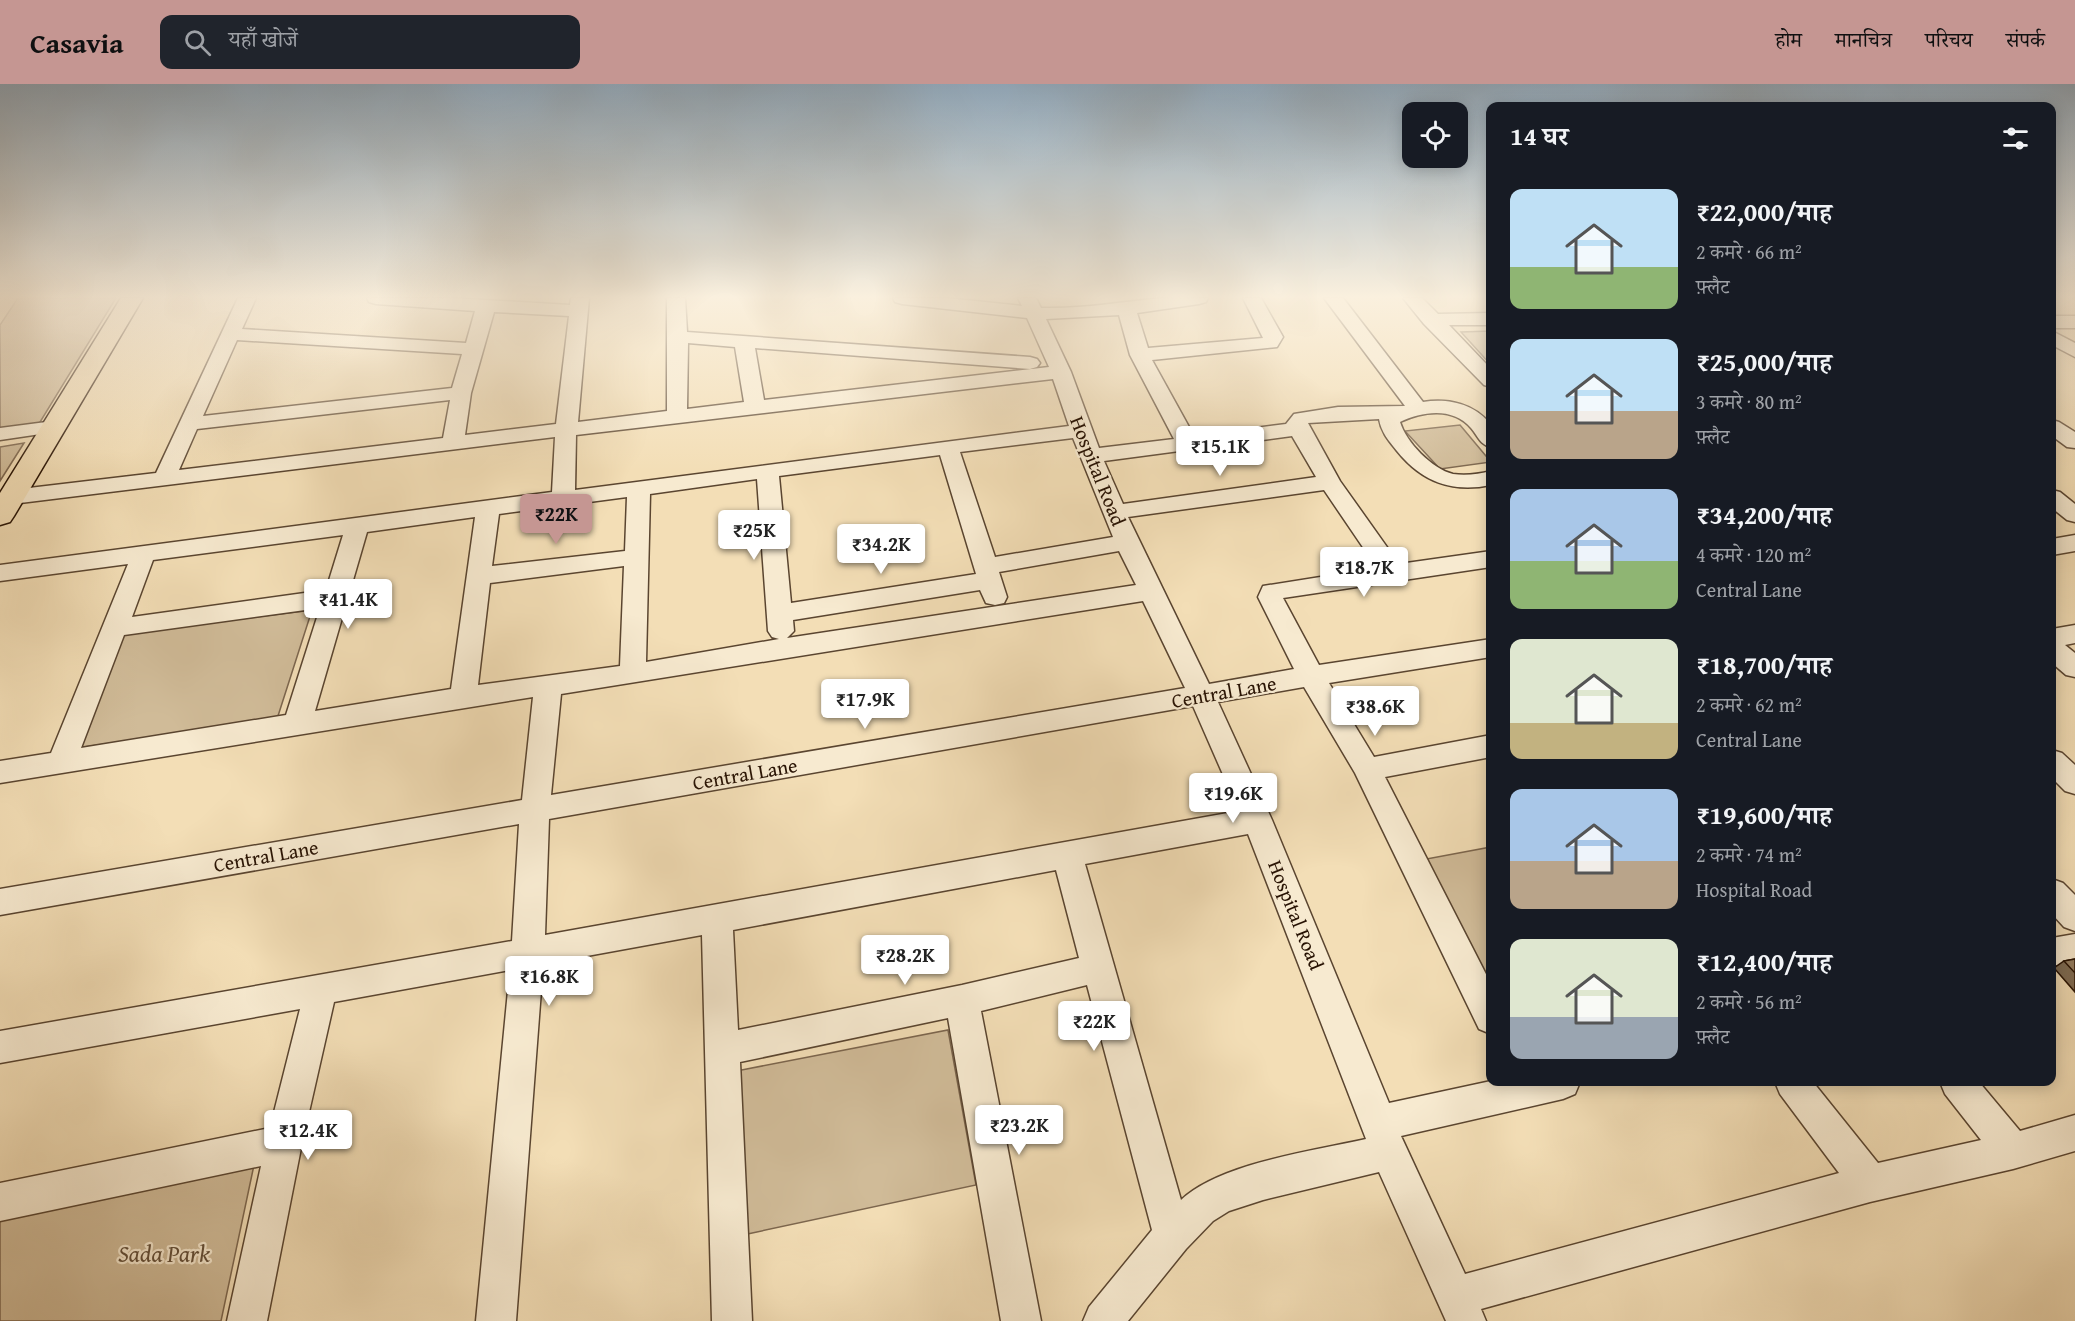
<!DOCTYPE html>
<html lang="hi">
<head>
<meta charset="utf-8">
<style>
  body { margin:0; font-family:"Gentium Book Plus","Noto Serif Devanagari",serif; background:#20242c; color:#f1f3f6; height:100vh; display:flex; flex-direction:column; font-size:22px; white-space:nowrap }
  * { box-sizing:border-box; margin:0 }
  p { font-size:20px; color:#9ea1a6 }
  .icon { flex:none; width:33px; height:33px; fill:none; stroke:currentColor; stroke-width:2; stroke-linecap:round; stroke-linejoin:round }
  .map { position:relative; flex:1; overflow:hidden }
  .panel { position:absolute; left:1486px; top:18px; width:570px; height:984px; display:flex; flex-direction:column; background:#171b24; border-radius:12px; box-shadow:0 3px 15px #0003 }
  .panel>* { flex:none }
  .controls { position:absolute; left:1402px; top:18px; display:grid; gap:12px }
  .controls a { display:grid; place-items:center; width:66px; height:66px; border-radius:12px; background:#171b24; box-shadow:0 3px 15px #0003; font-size:30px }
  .price { position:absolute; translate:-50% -51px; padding:0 14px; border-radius:6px; background:#fff; color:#222; font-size:20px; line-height:39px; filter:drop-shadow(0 2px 3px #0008) }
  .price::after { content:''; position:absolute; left:50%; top:36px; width:18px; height:14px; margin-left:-9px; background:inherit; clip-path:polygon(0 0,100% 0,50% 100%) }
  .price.selected { background:#c59692; color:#111 }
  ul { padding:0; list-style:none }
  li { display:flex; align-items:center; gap:18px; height:150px; padding:0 24px }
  li span { display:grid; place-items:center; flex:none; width:168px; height:120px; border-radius:12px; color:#555 }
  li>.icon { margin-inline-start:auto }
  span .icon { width:72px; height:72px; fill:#fffc; stroke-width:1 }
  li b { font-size:26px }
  h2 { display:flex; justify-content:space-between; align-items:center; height:72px; padding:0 24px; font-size:26px }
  header { display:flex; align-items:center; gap:36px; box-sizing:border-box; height:84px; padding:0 30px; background:#c59692; color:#111 }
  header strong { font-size:28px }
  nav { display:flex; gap:33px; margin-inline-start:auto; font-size:21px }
  .search { width:420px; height:54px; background:#20242c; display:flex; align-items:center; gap:15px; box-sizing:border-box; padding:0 21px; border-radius:12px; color:#9ea1a6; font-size:22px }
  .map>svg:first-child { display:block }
  .green { fill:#d0bb98; stroke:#7c664e; stroke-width:1.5 }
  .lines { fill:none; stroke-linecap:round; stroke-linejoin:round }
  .minor-casing { stroke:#5a4530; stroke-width:3 }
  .major-casing { stroke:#271203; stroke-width:3 }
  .minor { fill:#f7ead0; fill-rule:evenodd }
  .major { fill:#f3deb6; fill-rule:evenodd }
  .wall { fill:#7d6b53; stroke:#271203; stroke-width:1.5 }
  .building { fill:#917c60; stroke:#271203; stroke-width:1.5 }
  .labels { text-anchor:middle; stroke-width:4.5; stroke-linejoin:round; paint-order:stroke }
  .street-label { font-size:20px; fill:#271203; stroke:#f7ead0 }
  .near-park-label { font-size:24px; font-style:italic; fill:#624d37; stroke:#f7ead0 }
</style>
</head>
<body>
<header>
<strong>Casavia</strong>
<div class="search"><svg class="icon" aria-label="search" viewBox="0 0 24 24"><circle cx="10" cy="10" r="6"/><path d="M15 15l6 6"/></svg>यहाँ खोजें</div>
<nav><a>होम</a><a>मानचित्र</a><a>परिचय</a><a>संपर्क</a></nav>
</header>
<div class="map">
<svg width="2075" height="1237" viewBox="0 0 2075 1237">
  <rect width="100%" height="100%" fill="#f3deb6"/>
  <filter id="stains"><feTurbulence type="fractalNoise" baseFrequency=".00333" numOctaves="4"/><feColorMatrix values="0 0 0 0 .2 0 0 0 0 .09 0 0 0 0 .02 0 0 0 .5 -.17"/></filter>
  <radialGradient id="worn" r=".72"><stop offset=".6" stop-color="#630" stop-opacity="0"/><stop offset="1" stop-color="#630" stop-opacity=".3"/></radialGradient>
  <g class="green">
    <path d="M18 214H116L37 343 0 347V241Z"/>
    <path d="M1491 247V281L1461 248Z"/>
    <path d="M1460 341 1491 378 1440 385 1405 347Z"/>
    <path d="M24 359 0 397V363Z"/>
    <path d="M312 526 277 635 70 665 123 550Z"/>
    <path d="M1491 763V905L1421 776Z"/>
    <path d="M948 946 976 1101 738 1152 731 988Z"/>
    <path d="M254 1081 221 1237H0V1136Z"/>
  </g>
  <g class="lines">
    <g class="minor-casing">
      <g id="minor">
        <path d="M238 214H256L242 245 466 259 475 227 376 220 369 218 367 214H452L570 221 571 214H589L578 338 667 327V214H685L687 248 1030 273 1037 275 1040 279 1037 283 1030 285 755 264 764 316 1049 283 1027 234 902 220 895 218 893 214H947L1022 222 1018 214H1036L1041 224C1082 225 1121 218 1162 214 1177 213 1193 214 1208 214L1206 218 1199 220 1137 229 1148 264 1263 254 1243 214H1261L1283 253 1277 263 1152 276 1194 352 1286 340 1294 330 1338 323 1405 322 1324 214H1343L1423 318C1449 314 1475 320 1491 341V363C1480 361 1478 352 1471 344 1453 323 1423 327 1400 338 1406 358 1432 385 1453 390 1466 392 1479 390 1491 387V401C1452 409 1422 398 1397 367 1389 357 1381 348 1379 335L1308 339 1340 397 1399 480 1491 467V483L1283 514 1319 581 1491 555V573L1329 599 1374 673 1491 651V673L1385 693 1491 900V950L1479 945 1355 689 1304 603 1218 618 1272 736 1389 1019 1491 997 1580 998 1575 1010 1563 1015 1401 1052 1465 1190 1839 1089 1780 1010 1775 998H1813L1878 1079 1981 1056 1945 1010 1940 998H1979L2020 1047 2075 1031V1067L2013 1085 1870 1118 1481 1225 1486 1237H1446L1379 1088 1263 1116 1229 1127 1213 1137 1186 1165 1128 1237H1083L1089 1223 1152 1146 1087 901 981 927 1041 1237H1001L948 934 740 978 752 1237H712L702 851 543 880 516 1237H476L510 886 334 918 302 1059 267 1237H227L261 1082 0 1137V1099L270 1044 300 925 0 979V947L512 857 519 740 0 831V805L522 716 533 613 0 699V677L51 669 128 480 0 497V481L552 408 555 353 12 420 4 418 1 413 4 408 12 406 156 389ZM494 228 569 232 556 340 465 351 471 309ZM1119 231 1130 271 1174 355 1099 364 1071 288 1046 235ZM237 256 462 270 452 304 203 332ZM688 259 735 263 744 318 687 325ZM1053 295 1069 342 575 406 576 351ZM450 316 443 354 179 386 197 345ZM1292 352 1316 393 1123 420 1104 377ZM1073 354 1113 453 995 473 960 368ZM940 371 976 490 791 519 779 392ZM757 395 768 547 772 553 779 555 646 578 650 410ZM1324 406 1377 484 1263 502 1258 513 1294 585 1209 600 1128 433ZM627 413 625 467 492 482 499 430ZM475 433 451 605 315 627 367 448ZM343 451 326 506 132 533 153 476ZM1119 467 1136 501 787 554 794 547 793 536 980 506 986 519 995 521 1004 519 1007 513 999 488ZM624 482 620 582 478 601 490 499ZM1143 517 1185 604 551 711 561 610ZM320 524 286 631 81 664 124 551ZM1193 622 1239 727 545 851 549 735ZM1248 750 1366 1055C1313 1067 1220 1079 1181 1116L1085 780ZM1056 786 1079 874 962 901 738 946 733 846Z"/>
        <path d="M1403 214H1422L1438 230 1491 229V241H1449L1491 285V303L1484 301 1424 240Z"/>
        <rect x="2052" y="232" width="23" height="12"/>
        <path d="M2052 247 2075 259V273L2052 261Z"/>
        <path d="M2052 336 2059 338 2075 348V364L2067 363 2052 352Z"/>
        <path d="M54 337 61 339 65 343 61 347 0 356V344Z"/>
        <path d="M2052 406 2060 408 2075 420V438L2067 436 2052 424Z"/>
        <path d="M2075 451V467L2052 471V455Z"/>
        <path d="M2075 541V559L2065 561 2075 569V593L2066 591 2052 579V545Z"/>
        <path d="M2052 666 2062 669 2075 681V710L2065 707 2052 694Z"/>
        <path d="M2052 795 2063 799 2075 811V847L2064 843 2052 830Z"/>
        <path d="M2075 850V878L2052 882V854Z"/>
      </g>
    </g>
    <g class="major-casing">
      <path id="major" d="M121 214H143L14 432 10 438 0 441V409Z"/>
    </g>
    <use href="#minor" class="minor"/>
    <use href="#major" class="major"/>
  </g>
  <path class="wall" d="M2075 875V908L2054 884 2064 877Z"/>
  <path class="building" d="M2075 875V889L2064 877Z"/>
  <linearGradient id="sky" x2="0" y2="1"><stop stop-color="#91a9bc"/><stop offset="0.55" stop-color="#faf0de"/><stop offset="1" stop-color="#faf0de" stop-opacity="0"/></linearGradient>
  <rect width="2075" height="387" fill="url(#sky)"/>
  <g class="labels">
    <g class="street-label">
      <text transform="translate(1098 387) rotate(68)" y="7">Hospital Road</text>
      <text transform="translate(1224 608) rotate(-10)" y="7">Central Lane</text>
      <text transform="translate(745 690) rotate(-10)" y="7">Central Lane</text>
      <text transform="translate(266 772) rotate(-10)" y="7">Central Lane</text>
      <text transform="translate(1296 831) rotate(68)" y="7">Hospital Road</text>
    </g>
    <g class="near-park-label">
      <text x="164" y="1178">Sada Park</text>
    </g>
  </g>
  <rect width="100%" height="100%" filter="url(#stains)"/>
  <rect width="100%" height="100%" fill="url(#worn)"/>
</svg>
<div class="controls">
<a><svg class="icon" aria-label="locate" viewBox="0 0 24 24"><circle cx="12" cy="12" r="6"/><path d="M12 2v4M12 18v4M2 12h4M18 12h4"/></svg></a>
</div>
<b class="price" style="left:1220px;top:393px">₹15.1K</b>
<b class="price selected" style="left:556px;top:461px">₹22K</b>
<b class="price" style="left:754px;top:477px">₹25K</b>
<b class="price" style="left:881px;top:491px">₹34.2K</b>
<b class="price" style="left:1364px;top:514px">₹18.7K</b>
<b class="price" style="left:348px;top:546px">₹41.4K</b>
<b class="price" style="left:865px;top:646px">₹17.9K</b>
<b class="price" style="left:1375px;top:653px">₹38.6K</b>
<b class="price" style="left:1233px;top:740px">₹19.6K</b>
<b class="price" style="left:905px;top:902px">₹28.2K</b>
<b class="price" style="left:549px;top:923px">₹16.8K</b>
<b class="price" style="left:1094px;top:968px">₹22K</b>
<b class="price" style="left:1019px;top:1072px">₹23.2K</b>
<b class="price" style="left:308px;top:1077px">₹12.4K</b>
<section class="panel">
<h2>14 घर<svg class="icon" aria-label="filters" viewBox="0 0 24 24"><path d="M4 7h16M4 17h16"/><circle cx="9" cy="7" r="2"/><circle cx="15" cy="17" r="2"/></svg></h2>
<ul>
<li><span style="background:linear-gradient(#bfe0f5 65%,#8fb573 0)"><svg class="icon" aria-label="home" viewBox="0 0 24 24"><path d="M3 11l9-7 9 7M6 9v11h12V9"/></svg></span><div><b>₹22,000/माह</b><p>2 कमरे · 66 m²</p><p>फ़्लैट</p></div></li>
<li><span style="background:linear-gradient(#bfe0f5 60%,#b9a48a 0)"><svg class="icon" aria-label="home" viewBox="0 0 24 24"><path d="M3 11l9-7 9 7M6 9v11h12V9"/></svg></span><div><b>₹25,000/माह</b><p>3 कमरे · 80 m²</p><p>फ़्लैट</p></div></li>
<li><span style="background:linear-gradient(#a9c7e8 60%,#8fb573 0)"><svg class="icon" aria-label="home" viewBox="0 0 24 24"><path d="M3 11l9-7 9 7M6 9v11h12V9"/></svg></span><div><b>₹34,200/माह</b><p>4 कमरे · 120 m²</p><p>Central Lane</p></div></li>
<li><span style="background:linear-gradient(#dfe7d0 70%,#c2b280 0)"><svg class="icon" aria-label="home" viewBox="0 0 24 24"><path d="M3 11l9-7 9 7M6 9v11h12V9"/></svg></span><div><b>₹18,700/माह</b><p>2 कमरे · 62 m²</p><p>Central Lane</p></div></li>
<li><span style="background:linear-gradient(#a9c7e8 60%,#b9a48a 0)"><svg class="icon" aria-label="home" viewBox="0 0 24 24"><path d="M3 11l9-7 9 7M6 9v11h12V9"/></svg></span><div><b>₹19,600/माह</b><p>2 कमरे · 74 m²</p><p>Hospital Road</p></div></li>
<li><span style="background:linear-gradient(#dfe7d0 65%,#9aa5b1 0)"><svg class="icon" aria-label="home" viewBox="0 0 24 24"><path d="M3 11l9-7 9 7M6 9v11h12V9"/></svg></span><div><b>₹12,400/माह</b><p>2 कमरे · 56 m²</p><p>फ़्लैट</p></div></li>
</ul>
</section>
</div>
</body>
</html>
